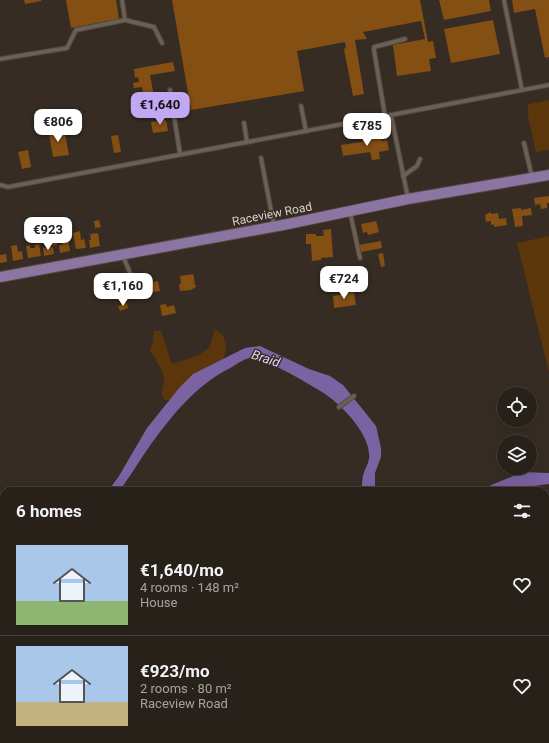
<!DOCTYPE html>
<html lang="en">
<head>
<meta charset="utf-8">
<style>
  body { margin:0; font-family:Roboto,sans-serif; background:#302923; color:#f1f3f6; height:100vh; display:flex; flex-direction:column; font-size:15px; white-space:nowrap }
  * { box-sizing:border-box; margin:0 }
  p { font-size:13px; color:#a5a3a2 }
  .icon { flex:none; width:22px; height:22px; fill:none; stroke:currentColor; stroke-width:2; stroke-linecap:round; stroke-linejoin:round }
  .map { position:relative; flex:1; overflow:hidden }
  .drawer { position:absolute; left:0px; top:487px; width:549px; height:256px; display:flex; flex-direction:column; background:#28211a; border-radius:12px 12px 0 0; box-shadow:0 4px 16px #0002,0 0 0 1px #443e39 }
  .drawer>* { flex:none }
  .tools { position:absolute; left:497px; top:387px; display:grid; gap:8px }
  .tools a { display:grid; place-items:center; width:40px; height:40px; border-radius:50%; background:#28211a; box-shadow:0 4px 16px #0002,0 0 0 1px #443e39; font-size:20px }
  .price { position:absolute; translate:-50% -34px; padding:0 9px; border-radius:8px; background:#fff; color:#222; font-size:13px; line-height:26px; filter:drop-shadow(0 1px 2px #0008) }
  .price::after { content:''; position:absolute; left:50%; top:24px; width:12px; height:9px; margin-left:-6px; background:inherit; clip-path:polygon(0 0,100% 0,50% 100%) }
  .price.selected { background:#c2a7f2; color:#111 }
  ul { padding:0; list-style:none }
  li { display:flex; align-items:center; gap:12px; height:100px; padding:0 16px }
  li+li { border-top:1px solid #443e39 }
  li span { display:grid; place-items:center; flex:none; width:112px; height:80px; border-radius:0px; color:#555 }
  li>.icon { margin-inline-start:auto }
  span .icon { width:48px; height:48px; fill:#fffc; stroke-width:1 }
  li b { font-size:17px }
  h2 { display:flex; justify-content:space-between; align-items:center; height:48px; padding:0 16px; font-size:17px }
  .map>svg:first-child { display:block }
  .green { fill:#5b360a }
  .water { fill:#7b62a2 }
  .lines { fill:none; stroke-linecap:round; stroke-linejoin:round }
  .stream { stroke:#7b62a2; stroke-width:2 }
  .building { fill:#844f12 }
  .service-casing { stroke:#524941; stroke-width:5.5 }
  .minor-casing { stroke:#524941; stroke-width:9 }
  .tertiary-casing { stroke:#524941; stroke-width:10 }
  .primary-casing { stroke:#524941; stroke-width:12 }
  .service { stroke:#6c6055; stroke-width:3.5 }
  .minor { stroke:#6c6055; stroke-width:7 }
  .tertiary { stroke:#6c6055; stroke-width:8 }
  .primary { stroke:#8c76a1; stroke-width:10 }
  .labels { text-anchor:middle; stroke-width:3; stroke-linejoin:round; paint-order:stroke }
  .street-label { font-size:12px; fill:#d7d0ca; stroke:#362c23 }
  .water-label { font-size:13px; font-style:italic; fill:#dfd3f8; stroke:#362c23 }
</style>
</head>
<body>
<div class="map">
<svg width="549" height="743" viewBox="0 0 549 743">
  <rect width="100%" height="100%" fill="#362c23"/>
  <g class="green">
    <path d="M549 100V150L536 152 528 116V104Z"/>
    <path d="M549 236V372L517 243Z"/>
    <path d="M215 330 222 334C226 342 228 351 223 359L193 374 170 400H164C159 390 164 387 164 378 163 370 154 357 150 350L153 342 154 331H161L172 364 197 356 209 348Z"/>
  </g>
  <g class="water">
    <path d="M260 346 309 369 330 376 343 385 368 416 376 426 381 448V457L375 473V491H361C362 486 362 481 363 476 364 470 368 465 369 459 372 435 341 404 322 392 308 383 267 359 251 358 245 358 237 364 232 367 201 382 177 409 157 436 143 454 133 473 119 491H108L119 476 147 428 180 387 193 374 245 348Z"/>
    <path d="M523 472 549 473V484L526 487 515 491H477Z"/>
  </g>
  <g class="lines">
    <path class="stream" d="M0 603 4 604"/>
  </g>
  <g class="building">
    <path d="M24 0H41V1L25 4Z"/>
    <path d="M66 0H116L119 19 71 28Z"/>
    <path d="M172 0H420L428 42 433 41 436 58 429 59 431 71 397 76 393 45 425 39 421 21 363 32 367 39 355 40 364 94 353 96 344 49 346 48 345 42 297 51 304 91 191 110Z"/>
    <path d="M439 0H489L491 11 444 20Z"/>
    <path d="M512 0H549V57L545 58 535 9 514 13Z"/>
    <path d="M493 20 500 54 451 63 444 29Z"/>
    <path d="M173 62 175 71 150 75 154 96 144 98 142 87 134 88 133 83 139 82 138 77 135 78 134 69Z"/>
    <path d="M74 113 75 121 60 123 59 116Z"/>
    <path d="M166 120 168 131 153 133 151 122Z"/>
    <path d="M56 127 58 135 65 134 69 155 53 157 48 128Z"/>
    <path d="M118 135 121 152 114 153 111 136Z"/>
    <path d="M376 135 377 137 381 136 382 141 387 140 389 150 379 152 380 159 372 160 370 152 343 156 341 145 367 141V137Z"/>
    <path d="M28 150 31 167 22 169 18 152Z"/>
    <path d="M549 196V203H547V208L541 209 540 204 535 205 534 198Z"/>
    <path d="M521 208V210L531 208 532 215 522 216 523 226 515 227 512 209Z"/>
    <path d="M491 212V214L498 213 499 219 506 218 507 225 494 227V224L491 225V221L486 222 485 215Z"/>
    <path d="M99 220 101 227 95 228 94 221Z"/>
    <path d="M376 221 379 232 368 235 367 232 363 233 361 224Z"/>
    <path d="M331 229 333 257 321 258V260L312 261 311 244H306V234H316V236H324L323 230Z"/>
    <path d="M55 230 57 245 53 246 50 231Z"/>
    <path d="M80 231 81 240 84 239 86 248 76 249 73 233Z"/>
    <path d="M98 233 100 246 90 248 89 240H91L90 234Z"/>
    <path d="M68 239 70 251 60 253 59 245H62L61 240Z"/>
    <path d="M381 241 382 248 361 252 359 245Z"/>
    <path d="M39 244 41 256 28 258 26 246 30 245V248H35V245Z"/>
    <path d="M17 245 18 252 22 251 23 259 13 261 11 246Z"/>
    <path d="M53 247 54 254 44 256 43 248Z"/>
    <path d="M383 253 385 266 381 267 378 254Z"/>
    <path d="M6 254 7 262 0 263V255Z"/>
    <path d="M193 274 195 283 193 284H195L196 287 191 290 180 291 179 284H181L180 276Z"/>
    <path d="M158 281 160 291 145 293 144 284Z"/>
    <path d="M130 286 132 294 119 298 116 290Z"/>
    <path d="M354 292 356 305 334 308 333 296Z"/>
    <path d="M127 303 128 308 120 311 118 306Z"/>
    <path d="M166 304 167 307 174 305 176 313 162 316 160 305Z"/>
  </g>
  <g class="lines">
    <g class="service-casing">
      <g id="service">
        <path d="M504 0 522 90"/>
        <path d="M125 20 154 27 162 43"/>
        <path d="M0 59 67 48 76 30 125 20 122 0"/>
        <path d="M170 90 180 154"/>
        <path d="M301 106 306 131"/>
        <path d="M391 115 549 85"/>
        <path d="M385 116 374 50V47L378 46 405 39"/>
        <path d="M244 123 247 142"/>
        <path d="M524 143 532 177"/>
        <path d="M261 158 274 226"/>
        <path d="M403 176 417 166 420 159"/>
        <path d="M0 185 8 187 391 115 408 198"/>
        <path d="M350 212 360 258"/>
        <path d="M123 256 135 285"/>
        <path d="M339 407 354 396"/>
        <path d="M376 739 380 743"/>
      </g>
    </g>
    <g class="minor-casing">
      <path id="minor" d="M184 739 185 743"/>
    </g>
    <g class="tertiary-casing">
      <g id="tertiary">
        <path d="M481 739 488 743"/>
        <path d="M0 743 20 739"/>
      </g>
    </g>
    <g class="primary-casing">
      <path id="primary" d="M0 277 283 225 408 199 549 175"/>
    </g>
    <use href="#service" class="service"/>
    <use href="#minor" class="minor"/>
    <use href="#tertiary" class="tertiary"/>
    <use href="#primary" class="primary"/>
  </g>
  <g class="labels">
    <g class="street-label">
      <text transform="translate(272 214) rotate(-11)" y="4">Raceview Road</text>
    </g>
    <g class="water-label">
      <text transform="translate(266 358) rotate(18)" y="5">Braid</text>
    </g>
  </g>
</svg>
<div class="tools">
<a><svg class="icon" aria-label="locate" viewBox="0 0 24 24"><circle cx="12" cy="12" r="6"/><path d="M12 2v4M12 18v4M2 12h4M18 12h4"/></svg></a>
<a><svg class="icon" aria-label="layers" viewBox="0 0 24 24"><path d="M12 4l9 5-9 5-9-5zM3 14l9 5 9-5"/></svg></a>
</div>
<b class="price selected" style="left:160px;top:126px">€1,640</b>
<b class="price" style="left:58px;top:143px">€806</b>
<b class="price" style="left:367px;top:147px">€785</b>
<b class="price" style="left:48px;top:251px">€923</b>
<b class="price" style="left:344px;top:300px">€724</b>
<b class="price" style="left:123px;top:307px">€1,160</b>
<section class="drawer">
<h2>6 homes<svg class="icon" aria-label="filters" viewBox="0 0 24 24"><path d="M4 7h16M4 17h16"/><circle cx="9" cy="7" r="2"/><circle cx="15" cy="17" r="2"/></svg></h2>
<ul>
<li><span style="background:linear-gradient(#a9c7e8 70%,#8fb573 0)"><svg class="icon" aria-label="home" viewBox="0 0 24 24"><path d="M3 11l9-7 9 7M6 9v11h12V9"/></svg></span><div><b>€1,640/mo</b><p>4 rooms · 148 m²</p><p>House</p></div><svg class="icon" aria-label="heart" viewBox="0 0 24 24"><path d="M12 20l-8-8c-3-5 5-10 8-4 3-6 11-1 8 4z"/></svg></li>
<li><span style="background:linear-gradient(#a9c7e8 70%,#c2b280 0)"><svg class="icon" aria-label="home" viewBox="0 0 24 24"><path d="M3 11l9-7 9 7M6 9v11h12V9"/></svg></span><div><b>€923/mo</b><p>2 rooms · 80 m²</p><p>Raceview Road</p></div><svg class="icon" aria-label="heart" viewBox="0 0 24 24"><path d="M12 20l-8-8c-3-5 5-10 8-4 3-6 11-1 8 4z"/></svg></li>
</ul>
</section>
</div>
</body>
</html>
